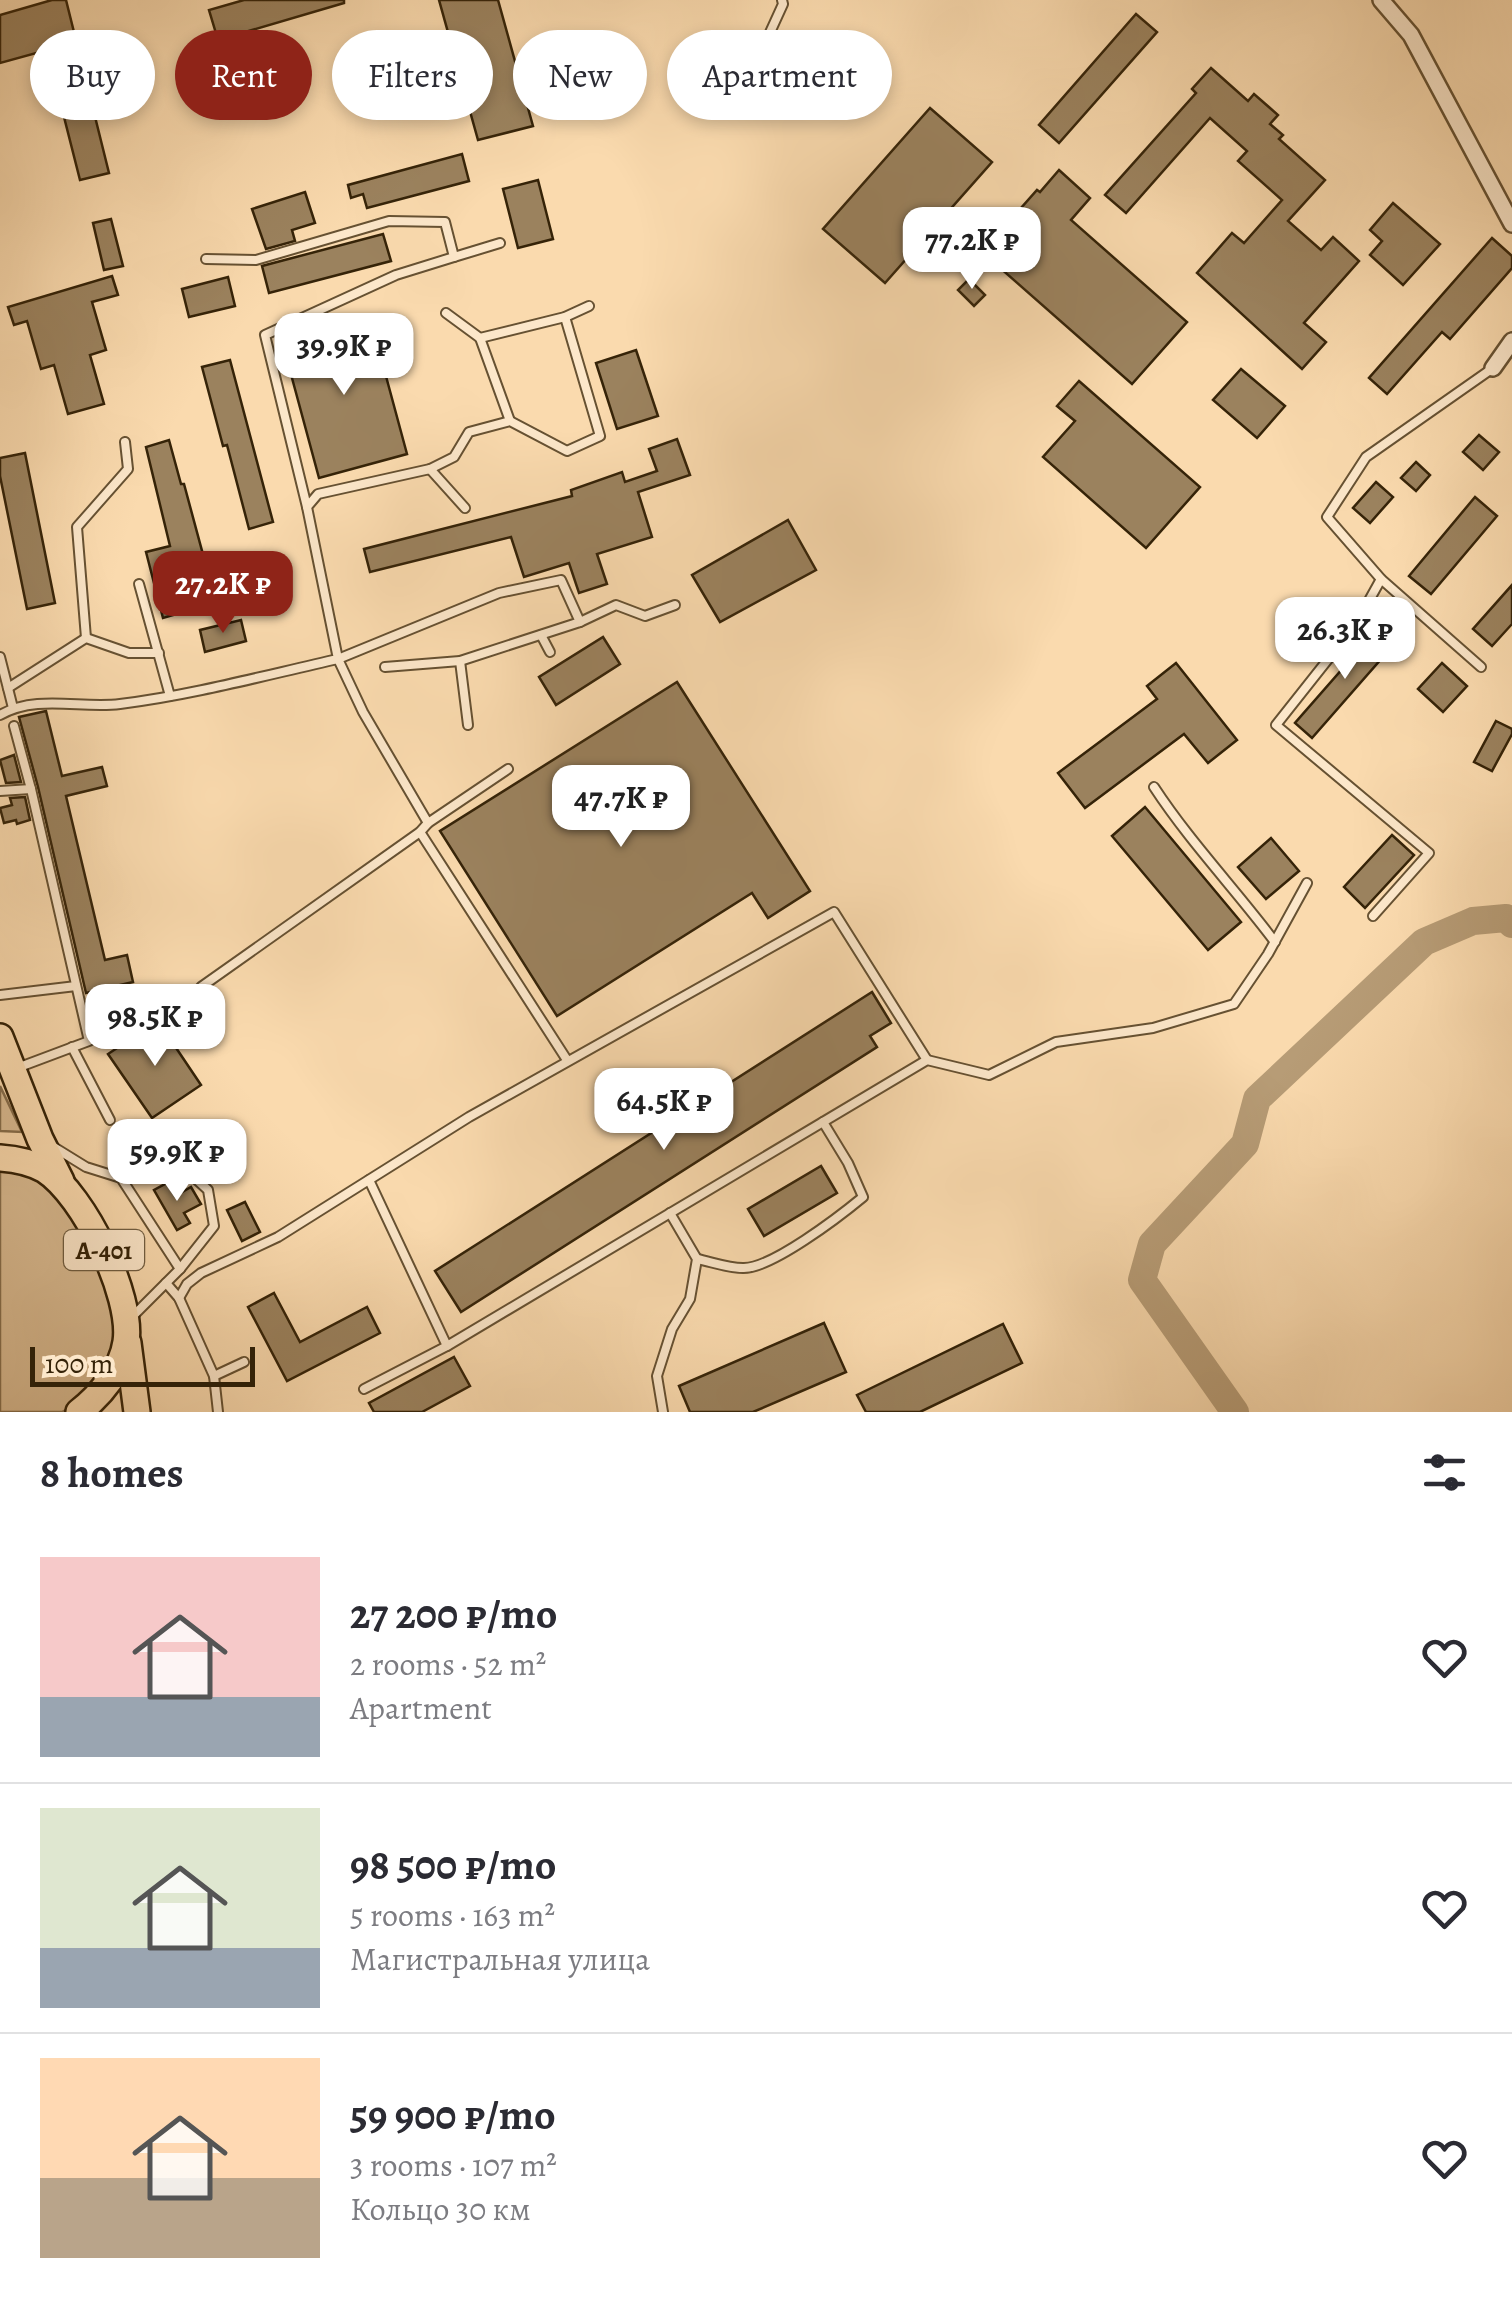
<!DOCTYPE html>
<html lang="en">
<head>
<meta charset="utf-8">
<style>
  body { margin:0; font-family:Alegreya,serif; background:#f7f7f7; color:#2b2b33; height:100vh; display:flex; flex-direction:column; font-size:38px; white-space:nowrap }
  * { box-sizing:border-box; margin:0 }
  p { font-size:32px; color:#7c7c81 }
  .icon { flex:none; width:55px; height:55px; fill:none; stroke:currentColor; stroke-width:2; stroke-linecap:round; stroke-linejoin:round }
  .map { position:relative; height:1412px; overflow:hidden }
  .drawer { display:flex; flex-direction:column; background:#fff; flex:1 }
  .drawer>* { flex:none }
  .guide { position:absolute; left:30px; top:30px; width:1000px; height:90px; display:flex; gap:20px }
  .scale { position:absolute; left:30px; bottom:25px; width:225px; box-sizing:border-box; padding-left:10px; border:5px solid #352308; border-top:0; font-size:28px; line-height:35px; white-space:nowrap; color:#352308; -webkit-text-stroke:8px #fce7ca; paint-order:stroke }
  .price { position:absolute; translate:-50% -85px; padding:0 22px; border-radius:20px; background:#fff; color:#222; font-size:32px; line-height:65px; filter:drop-shadow(0 2px 5px #0008) }
  .price::after { content:''; position:absolute; left:50%; top:60px; width:30px; height:22px; margin-left:-15px; background:inherit; clip-path:polygon(0 0,100% 0,50% 100%) }
  .price.selected { background:#8f2418; color:#fff }
  ul { padding:0; list-style:none }
  li { display:flex; align-items:center; gap:30px; height:250px; padding:0 40px }
  li+li { border-top:2px solid #e1e1e2 }
  li span { display:grid; place-items:center; flex:none; width:280px; height:200px; border-radius:0px; color:#555 }
  li>.icon { margin-inline-start:auto }
  span .icon { width:120px; height:120px; fill:#fffc; stroke-width:1 }
  li b { font-size:42px }
  h2 { display:flex; justify-content:space-between; align-items:center; height:120px; padding:0 40px; font-size:42px }
  .tag { padding:0 35px; border-radius:45px; background:#fff; box-shadow:0 5px 15px #0003; font-size:35px; line-height:90px }
  .tag.selected { background:#8f2418; color:#fff }
  .map>svg:first-child { display:block }
  .green { fill:#d9bb92; stroke:#876f4d; stroke-width:2.5 }
  .lines { fill:none; stroke-linecap:round; stroke-linejoin:round }
  .river { stroke:#b79c76; stroke-width:28 }
  .building { fill:#9b825e; stroke:#352308; stroke-width:2.5 }
  .lane-casing { stroke:#665132; stroke-width:12 }
  .street-casing { stroke:#665132; stroke-width:20 }
  .primary-casing { stroke:#352308; stroke-width:30 }
  .lane { stroke:#fce7ca; stroke-width:8 }
  .street { stroke:#fce7ca; stroke-width:15 }
  .primary { stroke:#fadaae; stroke-width:25 }
  .labels { text-anchor:middle; stroke-width:8; stroke-linejoin:round; paint-order:stroke }
  .shield { fill:#fce7ca; stroke:#715e42; stroke-width:2.5 }
  .shield-label { font-size:25px; font-weight:bold; fill:#352308 }
</style>
</head>
<body>
<div class="map">
<svg width="1512" height="1412" viewBox="0 0 1512 1412">
  <rect width="100%" height="100%" fill="#fadaae"/>
  <filter id="stains"><feTurbulence type="fractalNoise" baseFrequency=".002" numOctaves="4"/><feColorMatrix values="0 0 0 0 .2 0 0 0 0 .09 0 0 0 0 .02 0 0 0 .5 -.17"/></filter>
  <radialGradient id="worn" r=".72"><stop offset=".6" stop-color="#630" stop-opacity="0"/><stop offset="1" stop-color="#630" stop-opacity=".3"/></radialGradient>
  <g class="green">
    <path d="M0 1086 22 1132 0 1131Z"/>
    <path d="M14 1169 49 1184 94 1246 117 1325 114 1345 107 1364 75 1405 62 1412H0V1170Z"/>
  </g>
  <g class="lines">
    <path class="river" d="M1235 1412 1142 1280 1152 1244 1245 1144 1257 1099 1424 942 1473 921 1506 918 1512 924"/>
  </g>
  <g class="building">
    <path d="M52 0H66L109 173 80 180 47 50 0 63V15Z"/>
    <path d="M244 0H344V3L218 40 209 10Z"/>
    <path d="M439 0H498L533 126 478 140Z"/>
    <path d="M1136 14 1157 32 1059 143 1039 125Z"/>
    <path d="M1211 68 1248 101 1254 94 1278 115 1270 124 1283 135 1279 139 1325 180 1288 221 1321 250 1333 237 1359 261 1304 323 1326 342 1302 369 1197 273 1232 233 1244 243 1282 200 1238 161 1247 151 1210 118 1126 213 1105 195 1196 93 1192 89Z"/>
    <path d="M930 108 992 162 885 283 823 229Z"/>
    <path d="M462 154 469 181 367 208 363 194 351 198 348 185Z"/>
    <path d="M1059 170 1090 198 1071 220 1187 322 1132 384 982 252 1037 190 1040 192Z"/>
    <path d="M538 180 553 239 518 248 503 189Z"/>
    <path d="M305 192 315 223 292 230 295 241 266 249 252 209Z"/>
    <path d="M1393 203 1440 244 1403 285 1370 255 1382 241 1370 230Z"/>
    <path d="M111 219 123 266 104 270 93 223Z"/>
    <path d="M383 234 391 261 269 293 262 266Z"/>
    <path d="M1492 238 1512 256V268L1450 339 1442 332 1387 394 1369 378Z"/>
    <path d="M112 276 118 295 92 302 106 350 90 355 104 404 68 414 54 365 41 369 27 321 14 325 8 307Z"/>
    <path d="M228 277 235 306 189 317 182 289Z"/>
    <path d="M969 279 985 295 974 306 958 290Z"/>
    <path d="M370 317 407 454 319 478 282 341Z"/>
    <path d="M636 350 658 416 617 429 596 363Z"/>
    <path d="M230 360 273 522 249 529 227 445 223 446 202 367Z"/>
    <path d="M1241 369 1285 406 1257 438 1213 400Z"/>
    <path d="M1079 381 1200 487 1146 548 1043 457 1075 421 1057 406Z"/>
    <path d="M1479 435 1499 452 1483 470 1463 452Z"/>
    <path d="M677 439 690 475 638 492 652 537 597 554 607 584 579 593 569 563 524 577 511 537 370 572 364 549 572 496 571 490 622 472 625 482 657 471 649 449Z"/>
    <path d="M169 440 181 484H184L205 562 166 573 177 614 163 618 146 552 170 546 146 447Z"/>
    <path d="M25 453 55 603 27 609 0 476V458Z"/>
    <path d="M1416 462 1430 475 1416 491 1401 478Z"/>
    <path d="M1376 482 1393 497 1370 523 1353 508Z"/>
    <path d="M1475 497 1497 516 1431 594 1409 576Z"/>
    <path d="M788 520 816 570 720 622 692 575Z"/>
    <path d="M284 575 288 592 252 601 254 607 240 611 234 589Z"/>
    <path d="M1512 585V624L1492 646 1473 629Z"/>
    <path d="M241 620 246 641 205 652 200 630Z"/>
    <path d="M1379 627 1396 642 1312 738 1295 723Z"/>
    <path d="M603 637 620 664 556 705 539 677Z"/>
    <path d="M1176 663 1237 740 1208 763 1184 734 1085 808 1058 773 1157 699 1147 686Z"/>
    <path d="M1442 663 1467 686 1443 712 1418 689Z"/>
    <path d="M677 682 810 891 768 918 752 893 557 1016 440 831Z"/>
    <path d="M46 711 62 776 102 767 107 786 66 796 105 960 127 955 133 982 86 993 38 787 19 717Z"/>
    <path d="M1496 721 1512 729V734L1492 771 1474 762Z"/>
    <path d="M14 755 21 782 6 783 0 760Z"/>
    <path d="M25 797 30 820 17 824 16 820 4 823 0 808 12 805 10 798Z"/>
    <path d="M1145 807 1241 922 1208 950 1112 836Z"/>
    <path d="M1392 835 1414 855 1365 908 1344 887Z"/>
    <path d="M1271 838 1299 871 1266 899 1238 867Z"/>
    <path d="M872 992 891 1023 870 1036 877 1047 461 1312 435 1271Z"/>
    <path d="M158 1021 201 1085 152 1118 108 1054Z"/>
    <path d="M821 1166 837 1193 764 1236 748 1209Z"/>
    <path d="M167 1183 175 1196 191 1187 201 1204 184 1213 190 1223 177 1230 154 1190Z"/>
    <path d="M245 1202 260 1232 242 1241 227 1210Z"/>
    <path d="M274 1293 300 1342 367 1307 380 1333 287 1381 248 1307Z"/>
    <path d="M824 1323 846 1372 753 1412H690L679 1386Z"/>
    <path d="M1003 1324 1022 1363 920 1412H866L857 1395Z"/>
    <path d="M454 1357 470 1386 422 1412H374L369 1403Z"/>
  </g>
  <g class="lines">
    <g class="lane-casing">
      <g id="lane">
        <path d="M767 39 783 4 782 0"/>
        <path d="M454 257 500 243"/>
        <path d="M206 259 256 260 389 221 445 222 454 257 396 275 265 335 307 507"/>
        <path d="M446 313 480 338 565 317 589 306"/>
        <path d="M480 338 510 421"/>
        <path d="M430 469 454 457 469 432 510 421 567 451 600 436 565 317"/>
        <path d="M139 584 170 696"/>
        <path d="M580 622 616 605 645 616 675 605"/>
        <path d="M541 635 550 652"/>
        <path d="M86 638 77 527 128 469 125 442"/>
        <path d="M0 657 13 708"/>
        <path d="M460 661 468 725"/>
        <path d="M385 667 460 661 580 622 561 580 499 593 338 659 363 712 428 823 508 769"/>
        <path d="M1481 667 1381 579 1327 517 1366 457 1493 368"/>
        <path d="M8 688 86 638 129 653H159"/>
        <path d="M0 715C37 694 81 709 120 704 193 695 266 675 338 659L307 507 318 494 430 469 465 508"/>
        <path d="M14 726 31 789 89 1041 17 1068"/>
        <path d="M1154 787C1190 842 1236 890 1275 942"/>
        <path d="M0 791 31 789"/>
        <path d="M420 832 567 1060"/>
        <path d="M1373 916 1429 853 1276 725 1356 624 1381 579"/>
        <path d="M201 987 420 832 428 823"/>
        <path d="M0 995 76 986"/>
        <path d="M72 1047 110 1120"/>
        <path d="M52 1146 86 1167 121 1178 180 1269 133 1316"/>
        <path d="M121 1178 183 1167 208 1190 214 1226 180 1269"/>
        <path d="M369 1180 447 1346"/>
        <path d="M697 1259C712 1262 728 1268 743 1268 771 1269 840 1216 863 1197L848 1163 823 1122"/>
        <path d="M166 1283 179 1298 214 1376 244 1362"/>
        <path d="M179 1298 187 1284 201 1273 278 1237 469 1117 834 912 927 1060"/>
        <path d="M214 1376 218 1412"/>
        <path d="M364 1389 447 1346 927 1060 989 1075 1056 1042 1153 1028 1234 1004 1268 954 1307 883"/>
        <path d="M663 1412 657 1376 672 1329 690 1299 697 1259 670 1213"/>
      </g>
    </g>
    <g class="street-casing">
      <g id="street">
        <path d="M1381 0 1411 35 1512 224"/>
        <path d="M1493 368 1512 341"/>
      </g>
    </g>
    <g class="primary-casing">
      <g id="primary">
        <path d="M0 1037 40 1139 61 1181"/>
        <path d="M0 1158C15 1159 31 1162 45 1170 84 1195 133 1296 126 1342 122 1369 101 1395 79 1412"/>
        <path d="M128 1343 137 1412"/>
      </g>
    </g>
    <use href="#lane" class="lane"/>
    <use href="#street" class="street"/>
    <use href="#primary" class="primary"/>
  </g>
  <g class="labels">
    <rect class="shield" x="64" y="1230" width="80" height="40" rx="8"/>
    <g class="shield-label">
      <text x="104" y="1259">А-401</text>
    </g>
  </g>
  <rect width="100%" height="100%" filter="url(#stains)"/>
  <rect width="100%" height="100%" fill="url(#worn)"/>
</svg>
<div class="scale">100 m</div>
<b class="price" style="left:972px;top:292px">77.2K ₽</b>
<b class="price" style="left:344px;top:398px">39.9K ₽</b>
<b class="price selected" style="left:223px;top:636px">27.2K ₽</b>
<b class="price" style="left:1345px;top:682px">26.3K ₽</b>
<b class="price" style="left:621px;top:850px">47.7K ₽</b>
<b class="price" style="left:155px;top:1069px">98.5K ₽</b>
<b class="price" style="left:664px;top:1153px">64.5K ₽</b>
<b class="price" style="left:177px;top:1204px">59.9K ₽</b>
<div class="guide">
<a class="tag">Buy</a>
<a class="tag selected">Rent</a>
<a class="tag">Filters</a>
<a class="tag">New</a>
<a class="tag">Apartment</a>
</div>
</div>
<section class="drawer">
<h2>8 homes<svg class="icon" aria-label="filters" viewBox="0 0 24 24"><path d="M4 7h16M4 17h16"/><circle cx="9" cy="7" r="2"/><circle cx="15" cy="17" r="2"/></svg></h2>
<ul>
<li><span style="background:linear-gradient(#f6c9c9 70%,#9aa5b1 0)"><svg class="icon" aria-label="home" viewBox="0 0 24 24"><path d="M3 11l9-7 9 7M6 9v11h12V9"/></svg></span><div><b>27 200 ₽/mo</b><p>2 rooms · 52 m²</p><p>Apartment</p></div><svg class="icon" aria-label="heart" viewBox="0 0 24 24"><path d="M12 20l-8-8c-3-5 5-10 8-4 3-6 11-1 8 4z"/></svg></li>
<li><span style="background:linear-gradient(#dfe7d0 70%,#9aa5b1 0)"><svg class="icon" aria-label="home" viewBox="0 0 24 24"><path d="M3 11l9-7 9 7M6 9v11h12V9"/></svg></span><div><b>98 500 ₽/mo</b><p>5 rooms · 163 m²</p><p>Магистральная улица</p></div><svg class="icon" aria-label="heart" viewBox="0 0 24 24"><path d="M12 20l-8-8c-3-5 5-10 8-4 3-6 11-1 8 4z"/></svg></li>
<li><span style="background:linear-gradient(#ffd9b3 60%,#b9a48a 0)"><svg class="icon" aria-label="home" viewBox="0 0 24 24"><path d="M3 11l9-7 9 7M6 9v11h12V9"/></svg></span><div><b>59 900 ₽/mo</b><p>3 rooms · 107 m²</p><p>Кольцо 30 км</p></div><svg class="icon" aria-label="heart" viewBox="0 0 24 24"><path d="M12 20l-8-8c-3-5 5-10 8-4 3-6 11-1 8 4z"/></svg></li>
</ul>
</section>
</body>
</html>
